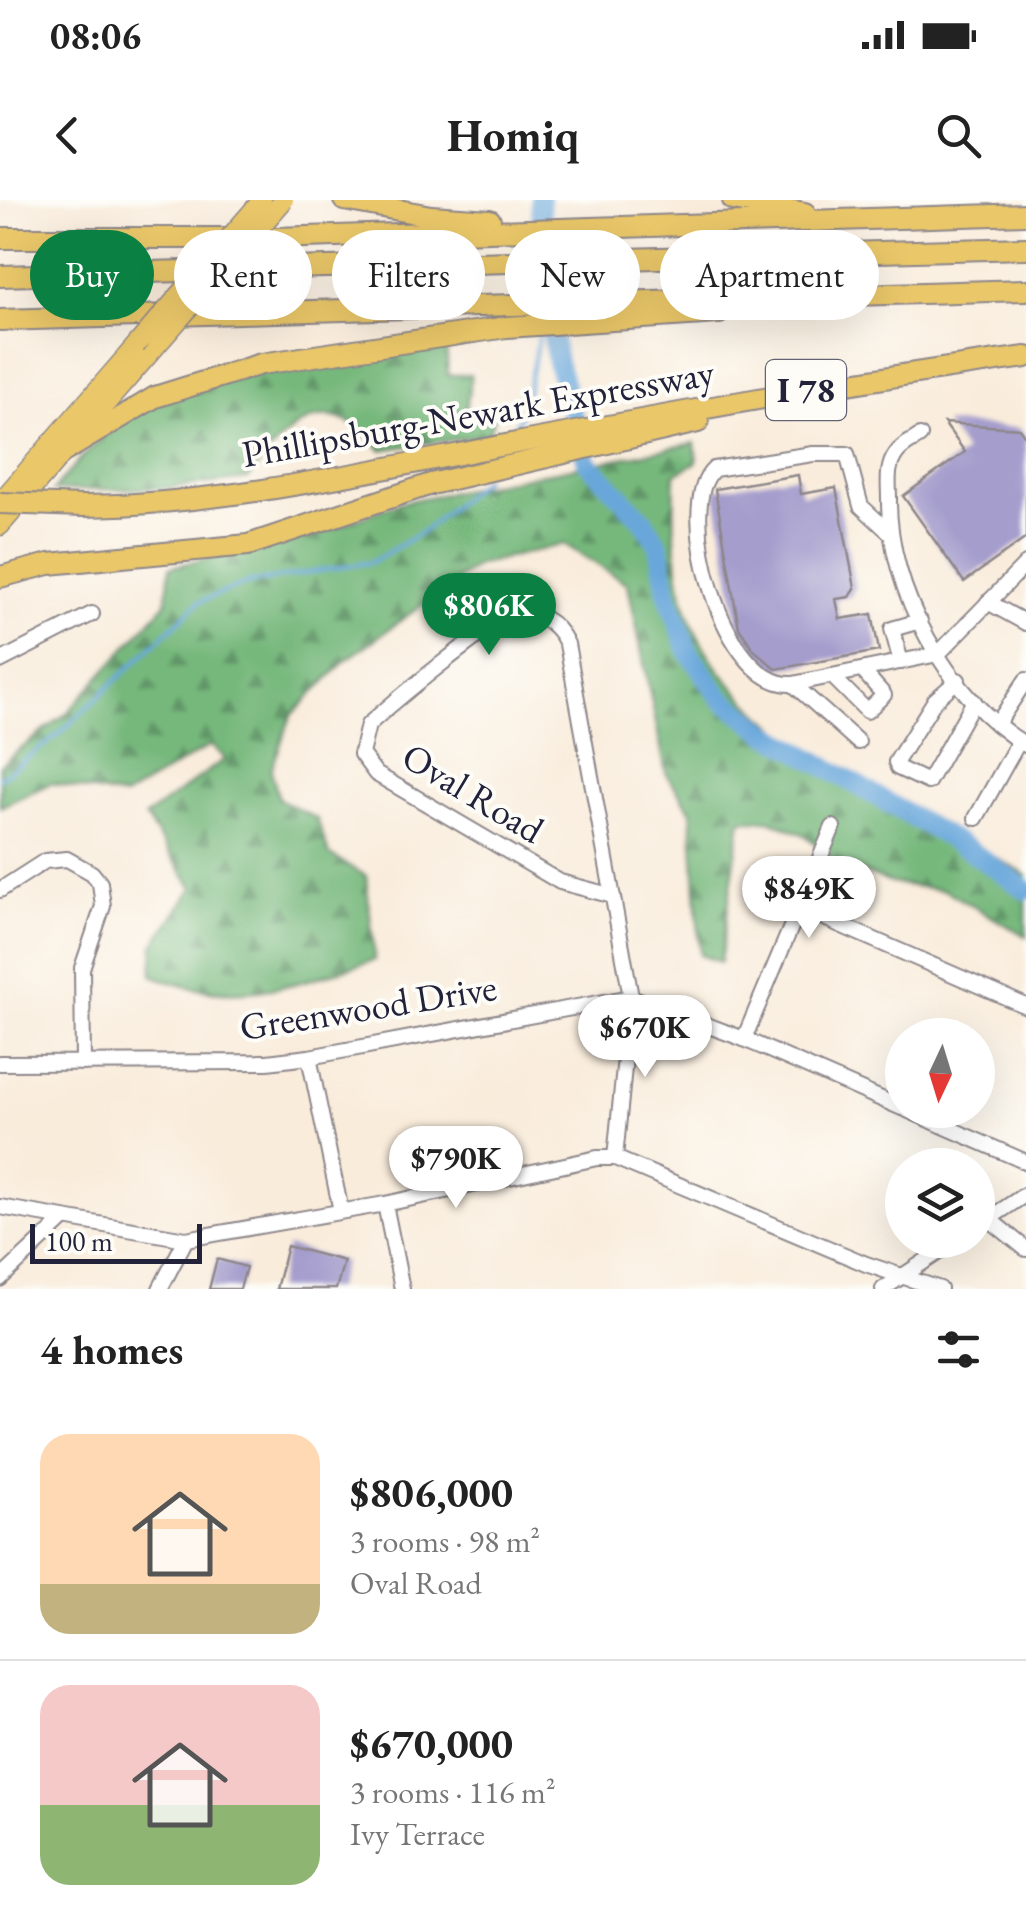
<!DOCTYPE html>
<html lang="en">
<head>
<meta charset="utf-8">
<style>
  body { margin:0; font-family:"EB Garamond",serif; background:#f6f6f6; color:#222; height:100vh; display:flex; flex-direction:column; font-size:38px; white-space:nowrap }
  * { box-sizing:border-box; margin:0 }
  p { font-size:32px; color:#767676 }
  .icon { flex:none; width:55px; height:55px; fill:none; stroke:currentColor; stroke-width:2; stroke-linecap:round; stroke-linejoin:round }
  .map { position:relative; height:1089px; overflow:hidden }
  .sheet { display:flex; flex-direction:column; background:#fff; flex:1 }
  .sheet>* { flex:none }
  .banner { position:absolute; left:30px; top:30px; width:968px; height:90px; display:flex; gap:20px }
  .needle { width:65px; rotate:184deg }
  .fabs { position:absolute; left:885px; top:818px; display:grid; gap:20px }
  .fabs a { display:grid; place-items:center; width:110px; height:110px; border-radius:50%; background:#fff; box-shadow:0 10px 40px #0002; font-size:50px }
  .scale { position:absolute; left:30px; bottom:25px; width:172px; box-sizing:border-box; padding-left:10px; border:5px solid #22223b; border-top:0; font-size:28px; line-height:35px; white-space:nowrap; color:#22223b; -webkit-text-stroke:8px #fdfcf7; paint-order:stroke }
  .price { position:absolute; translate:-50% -85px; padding:0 22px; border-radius:35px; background:#fff; color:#222; font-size:32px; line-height:65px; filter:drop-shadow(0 2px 5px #0008) }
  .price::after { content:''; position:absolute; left:50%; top:60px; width:30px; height:22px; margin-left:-15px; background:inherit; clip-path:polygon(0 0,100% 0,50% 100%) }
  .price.selected { background:#0b8043; color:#fff }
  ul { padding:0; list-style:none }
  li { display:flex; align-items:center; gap:30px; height:250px; padding:0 40px }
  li+li { border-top:2px solid #e0e0e0 }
  li span { display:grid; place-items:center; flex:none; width:280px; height:200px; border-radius:30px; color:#555 }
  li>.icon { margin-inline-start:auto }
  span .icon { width:120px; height:120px; fill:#fffc; stroke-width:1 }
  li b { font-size:42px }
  h2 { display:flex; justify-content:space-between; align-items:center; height:120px; padding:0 40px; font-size:42px }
  .tag { padding:0 35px; border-radius:45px; background:#fff; box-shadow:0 10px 40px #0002; font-size:35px; line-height:90px }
  .tag.selected { background:#0b8043; color:#fff }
  .status { display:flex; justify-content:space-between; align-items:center; height:70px; padding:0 50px; background:#fff; direction:ltr }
  .status svg { height:28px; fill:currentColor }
  header { display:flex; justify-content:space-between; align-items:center; height:130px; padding:0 40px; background:#fff; font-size:45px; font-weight:700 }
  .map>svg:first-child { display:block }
  .forest { fill:url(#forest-firs); stroke:#4c6d5c; stroke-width:2.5 }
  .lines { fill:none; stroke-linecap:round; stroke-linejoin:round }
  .stream { stroke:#69a7db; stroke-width:4 }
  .river { stroke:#69a7db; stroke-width:20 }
  .building { fill:#a59ecd }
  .minor-casing { stroke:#8e878b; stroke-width:18 }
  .major-casing { stroke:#8e878b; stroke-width:21 }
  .highway-casing { stroke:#8e878b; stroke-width:24 }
  .minor { stroke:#fff; stroke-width:14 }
  .major { stroke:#eac769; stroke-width:18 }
  .highway { stroke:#eac769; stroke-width:20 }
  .major-bridge-casing { stroke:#8e878b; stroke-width:21; stroke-linecap:butt }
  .highway-bridge-casing { stroke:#8e878b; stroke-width:24; stroke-linecap:butt }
  .major-bridge { stroke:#eac769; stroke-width:18 }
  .highway-bridge { stroke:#eac769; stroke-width:20 }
  .labels { text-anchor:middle; stroke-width:8; stroke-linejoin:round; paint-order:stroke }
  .shield { fill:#fdfcf7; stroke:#646373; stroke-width:2.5 }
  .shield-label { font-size:35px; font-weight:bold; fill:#22223b }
  .street-label { font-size:38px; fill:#22223b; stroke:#fdfcf7 }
</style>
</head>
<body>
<div class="status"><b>08:06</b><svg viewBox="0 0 49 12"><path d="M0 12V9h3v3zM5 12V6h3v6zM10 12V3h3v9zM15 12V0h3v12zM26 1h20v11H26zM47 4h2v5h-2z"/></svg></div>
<header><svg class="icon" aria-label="back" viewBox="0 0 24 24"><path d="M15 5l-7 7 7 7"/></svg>Homiq<svg class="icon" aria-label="search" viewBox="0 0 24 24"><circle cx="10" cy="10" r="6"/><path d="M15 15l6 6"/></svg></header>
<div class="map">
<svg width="1026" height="1089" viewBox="0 0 1026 1089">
  <defs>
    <pattern id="forest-firs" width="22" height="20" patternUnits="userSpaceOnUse" patternTransform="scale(2.5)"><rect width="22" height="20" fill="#76b87c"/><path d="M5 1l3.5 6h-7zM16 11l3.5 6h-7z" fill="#609567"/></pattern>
  </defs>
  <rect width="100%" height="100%" fill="#fdfcf7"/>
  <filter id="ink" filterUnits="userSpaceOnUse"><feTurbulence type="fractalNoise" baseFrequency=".01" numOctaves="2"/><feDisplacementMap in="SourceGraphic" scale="20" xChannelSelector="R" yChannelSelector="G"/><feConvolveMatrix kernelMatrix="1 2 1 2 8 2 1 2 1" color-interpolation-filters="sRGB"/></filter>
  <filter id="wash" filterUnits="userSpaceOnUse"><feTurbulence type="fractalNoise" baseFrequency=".0048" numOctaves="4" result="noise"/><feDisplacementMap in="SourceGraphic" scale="40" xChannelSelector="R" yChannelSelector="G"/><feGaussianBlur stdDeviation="2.25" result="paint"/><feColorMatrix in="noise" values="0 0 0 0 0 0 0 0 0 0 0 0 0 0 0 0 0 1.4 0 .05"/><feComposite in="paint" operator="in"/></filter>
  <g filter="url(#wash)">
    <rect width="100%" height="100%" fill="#f9ecdb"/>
    <g class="forest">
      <path d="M446 142 448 175H471L466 211 498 208 488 235 381 250C326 184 287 227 248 279L168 288 53 291C76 263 105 229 138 213 233 166 343 158 446 142Z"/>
      <path d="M695 243 697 262 675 274C673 327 673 392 700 440 763 554 918 611 1026 675V736L944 690 891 683 835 661 805 635 769 620H741L720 762 700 755 691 611 666 573 628 384 564 344 477 365 345 461 291 516 271 570 279 599 317 619 329 654 366 676 375 760C291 784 238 811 152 775L154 745 193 688 145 617 225 559 211 545 124 597 51 583 0 607V565L67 513 166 403 170 367 318 334 398 303Z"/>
    </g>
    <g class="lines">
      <g class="stream">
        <path d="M543 97 544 85"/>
        <path d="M509 236 523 211 540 131"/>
        <path d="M0 578 57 536 199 402 248 383 372 362 425 330 484 279"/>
      </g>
      <path class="river" d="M540 0 544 85 557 162 587 262 643 320 659 345 667 392 688 451 720 497 767 533 968 649 1026 690"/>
    </g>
    <g id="blocks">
      <g class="building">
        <path d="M944 223 1019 228 1026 238V338L964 382 903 296 965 252Z"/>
        <path d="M798 275 801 294 836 288 855 388 850 397 836 399 840 419 872 414 879 451 776 469 754 450 739 428 715 289Z"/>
        <path d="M287 1046 344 1061 336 1089H276Z"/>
        <path d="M217 1059 246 1067 240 1089H209Z"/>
      </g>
    </g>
  </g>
  <g filter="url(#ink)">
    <use href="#blocks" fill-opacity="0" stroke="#8e878b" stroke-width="2.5"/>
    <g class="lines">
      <g class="minor-casing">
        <g id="minor">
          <path d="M920 236C912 241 901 246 896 254 886 268 889 283 889 299 888 389 947 498 1026 545"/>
          <path d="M988 402 1026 423"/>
          <path d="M0 461 92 414"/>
          <path d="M901 462 892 429 920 421"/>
          <path d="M832 476 867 511 884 495 862 470"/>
          <path d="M958 480 935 500 896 562 898 568 928 582 974 501"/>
          <path d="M793 484C723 488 673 306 714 269L813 254H847L861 306 888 331"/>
          <path d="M997 524 1026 480"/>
          <path d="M858 542 793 484 938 454 1026 364"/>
          <path d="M976 618 1019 541"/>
          <path d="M0 690 45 661 67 659 92 673 100 683 103 706 82 768 83 863"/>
          <path d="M613 696 560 682 376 574 361 554 368 525C391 504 486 425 510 416 535 407 557 422 567 444L631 797 615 958"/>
          <path d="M799 707 1026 806"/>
          <path d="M744 839 833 627"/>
          <path d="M309 857 341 1011"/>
          <path d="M0 863 267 862 309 857 631 797 744 839 902 908"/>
          <path d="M907 910 1026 962"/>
          <path d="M385 1004 402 1089"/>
          <path d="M0 1007 186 1039 385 1004 597 958H615L866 1064 940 1089"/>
          <path d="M989 1019 1026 1049"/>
          <path d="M978 1026 1026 994"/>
          <path d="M0 1079 64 1019"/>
          <path d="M160 1089 186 1039"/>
          <path d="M883 1089 957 1040"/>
        </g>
      </g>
      <g class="major-casing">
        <g id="major">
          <path d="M0 302 136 145"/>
          <path d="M0 326 157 145"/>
        </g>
      </g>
      <g class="highway-casing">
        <g id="highway">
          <path d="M344 0 431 16 490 20"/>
          <path d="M733 0 805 13"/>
          <path d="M0 38H274L1026 14"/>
          <path d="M0 76 1026 48"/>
          <path d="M0 120 1026 90"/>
          <path d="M65 251 155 197 261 164 507 127 719 113"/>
          <path d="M83 306C222 304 360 273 495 247 672 214 848 181 1026 157"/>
          <path d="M0 377 49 364 248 345 431 284 698 222"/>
        </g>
      </g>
      <use href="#minor" class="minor"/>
      <use href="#major" class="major"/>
      <use href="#highway" class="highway"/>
      <g class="major-bridge-casing">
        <g id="major-bridge">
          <path d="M136 145 262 0"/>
          <path d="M157 145 284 0"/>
        </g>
      </g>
      <g class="highway-bridge-casing">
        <path id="highway-bridge" d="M0 303 83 306"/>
      </g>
      <use href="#major-bridge" class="major-bridge"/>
      <use href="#highway-bridge" class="highway-bridge"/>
    </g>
  </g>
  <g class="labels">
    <rect class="shield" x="766" y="160" width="80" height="60" rx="8"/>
    <g class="shield-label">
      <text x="806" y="202">I 78</text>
    </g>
    <g class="street-label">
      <text transform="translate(478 213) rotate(-10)" y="13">Phillipsburg-Newark Expressway</text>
      <text transform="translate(473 593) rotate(31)" y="13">Oval Road</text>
      <text transform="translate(368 807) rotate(-9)" y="13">Greenwood Drive</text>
    </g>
  </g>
</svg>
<div class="fabs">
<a><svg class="needle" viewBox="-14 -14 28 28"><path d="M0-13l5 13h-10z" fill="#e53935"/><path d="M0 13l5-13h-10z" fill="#767676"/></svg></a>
<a><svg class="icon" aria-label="layers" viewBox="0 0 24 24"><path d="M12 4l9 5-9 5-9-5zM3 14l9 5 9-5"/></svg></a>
</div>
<div class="scale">100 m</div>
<b class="price selected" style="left:489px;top:458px">$806K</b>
<b class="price" style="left:809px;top:741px">$849K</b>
<b class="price" style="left:645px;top:880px">$670K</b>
<b class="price" style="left:456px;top:1011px">$790K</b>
<div class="banner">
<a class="tag selected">Buy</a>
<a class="tag">Rent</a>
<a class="tag">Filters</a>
<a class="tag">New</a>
<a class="tag">Apartment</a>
</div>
</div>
<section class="sheet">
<h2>4 homes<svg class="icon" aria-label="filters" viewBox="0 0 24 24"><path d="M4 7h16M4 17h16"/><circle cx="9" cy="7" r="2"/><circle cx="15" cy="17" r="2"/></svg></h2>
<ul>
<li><span style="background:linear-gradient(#ffd9b3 75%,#c2b280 0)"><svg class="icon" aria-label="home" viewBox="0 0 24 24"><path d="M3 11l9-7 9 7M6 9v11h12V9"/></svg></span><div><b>$806,000</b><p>3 rooms · 98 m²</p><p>Oval Road</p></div></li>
<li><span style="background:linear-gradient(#f6c9c9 60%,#8fb573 0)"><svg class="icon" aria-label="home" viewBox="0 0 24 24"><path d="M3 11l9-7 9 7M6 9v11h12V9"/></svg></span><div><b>$670,000</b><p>3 rooms · 116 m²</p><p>Ivy Terrace</p></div></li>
</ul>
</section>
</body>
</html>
